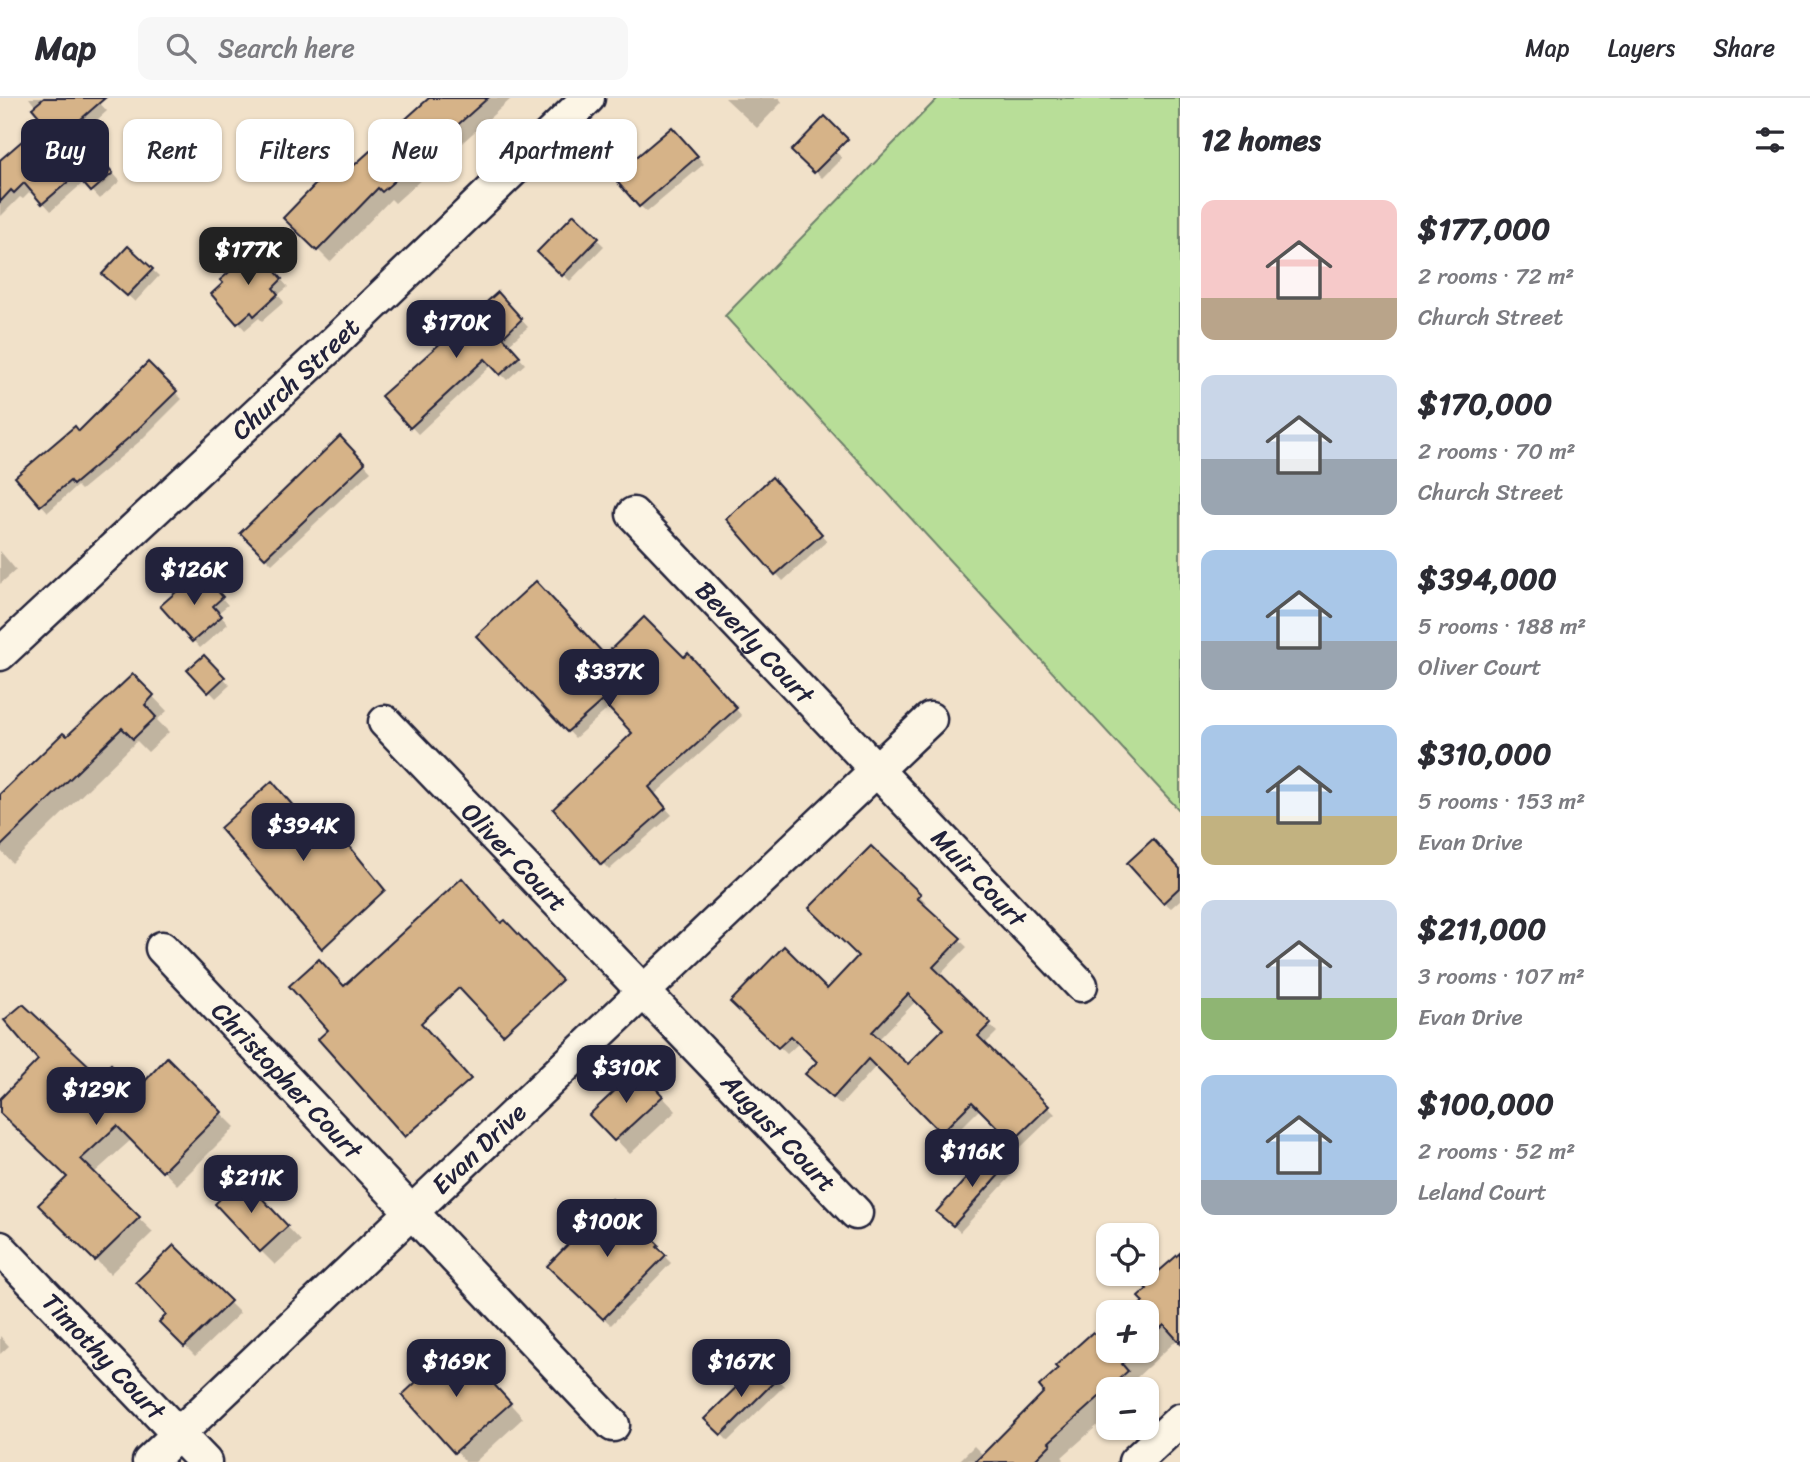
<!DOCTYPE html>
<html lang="en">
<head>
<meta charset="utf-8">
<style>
  body { margin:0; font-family:Sriracha,sans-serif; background:#f7f7f7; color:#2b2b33; height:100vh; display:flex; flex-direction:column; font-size:26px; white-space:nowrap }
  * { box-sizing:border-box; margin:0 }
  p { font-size:23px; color:#7c7c81 }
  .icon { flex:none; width:38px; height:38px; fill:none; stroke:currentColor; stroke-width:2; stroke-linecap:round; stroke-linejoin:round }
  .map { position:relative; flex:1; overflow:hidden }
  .side { display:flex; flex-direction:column; background:#fff; width:630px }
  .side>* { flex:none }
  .top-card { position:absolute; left:21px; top:21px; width:665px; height:63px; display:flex; gap:14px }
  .tools { position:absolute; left:1096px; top:1125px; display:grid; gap:14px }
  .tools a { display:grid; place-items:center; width:63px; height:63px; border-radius:14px; background:#fff; box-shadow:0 2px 5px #0004; font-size:35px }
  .price { position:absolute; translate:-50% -60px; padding:0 16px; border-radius:14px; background:#22223b; color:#fff; font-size:23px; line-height:46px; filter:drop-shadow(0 2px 4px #0008) }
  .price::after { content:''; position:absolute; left:50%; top:42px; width:21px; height:16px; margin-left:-10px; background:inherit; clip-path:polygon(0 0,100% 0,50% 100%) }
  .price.on { background:#222; color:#fff }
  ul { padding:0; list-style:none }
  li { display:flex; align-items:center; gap:21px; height:175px; padding:0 21px }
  li span { display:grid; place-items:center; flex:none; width:196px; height:140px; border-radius:14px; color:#555 }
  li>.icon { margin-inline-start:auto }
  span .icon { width:84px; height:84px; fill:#fffc; stroke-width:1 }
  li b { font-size:30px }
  h2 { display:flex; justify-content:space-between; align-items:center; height:84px; padding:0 21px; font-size:30px }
  .pill { padding:0 24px; border-radius:14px; background:#fff; box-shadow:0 2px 5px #0004; font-size:24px; line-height:63px }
  .pill.on { background:#22223b; color:#fff }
  header { display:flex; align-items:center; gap:42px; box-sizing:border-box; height:98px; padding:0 35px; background:#fff; border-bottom:2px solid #e1e1e2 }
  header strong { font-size:33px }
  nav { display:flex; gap:38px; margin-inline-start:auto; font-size:24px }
  .search { width:490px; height:63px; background:#f7f7f7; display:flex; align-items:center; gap:18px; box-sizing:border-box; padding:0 24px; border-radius:14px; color:#7c7c81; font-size:26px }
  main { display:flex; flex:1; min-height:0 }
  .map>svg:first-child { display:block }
  .green { fill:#b8de98; stroke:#6d806a; stroke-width:2 }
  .shadow { fill:#0003; fill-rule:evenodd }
  .building { fill:#d6b388; stroke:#22223b; stroke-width:2; fill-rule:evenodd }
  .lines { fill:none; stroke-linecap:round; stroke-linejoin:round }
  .minor-casing { stroke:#22223b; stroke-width:37 }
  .minor { stroke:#fcf5e5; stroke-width:32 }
  .labels { text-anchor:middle; stroke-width:6; stroke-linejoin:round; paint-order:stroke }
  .street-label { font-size:26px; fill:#22223b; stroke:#fcf5e5 }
</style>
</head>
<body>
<header>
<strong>Map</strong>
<div class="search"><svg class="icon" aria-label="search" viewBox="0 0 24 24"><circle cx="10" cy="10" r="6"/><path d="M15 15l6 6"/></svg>Search here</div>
<nav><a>Map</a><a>Layers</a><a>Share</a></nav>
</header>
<main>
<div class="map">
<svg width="1180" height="1364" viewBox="0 0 1180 1364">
  <rect width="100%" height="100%" fill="#f1e1c9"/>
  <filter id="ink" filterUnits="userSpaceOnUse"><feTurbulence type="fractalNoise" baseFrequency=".0143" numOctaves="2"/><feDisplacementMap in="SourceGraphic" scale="14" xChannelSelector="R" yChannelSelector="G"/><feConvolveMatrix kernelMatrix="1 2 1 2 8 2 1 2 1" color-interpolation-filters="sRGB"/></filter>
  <g filter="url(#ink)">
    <path class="green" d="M938 0H1180V713L725 218Z"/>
    <g class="shadow">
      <path d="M29 0H95L107 13 80 37 120 83 100 101 84 84 51 113 32 92 23 101 20 99 0 119V64L47 24Z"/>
      <path d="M431 0H512L395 105 391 101 330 164 286 120 351 72Z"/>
      <path d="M725 0H779L782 4 757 30Z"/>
      <path d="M814 32 842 60 822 80 794 53Z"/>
      <path d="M679 38 704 66 647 114 640 108Z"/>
      <path d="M574 119 604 148 570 183 539 154Z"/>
      <path d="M129 150 159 178 135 204 105 176Z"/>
      <path d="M262 160 288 189 278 197 284 204 262 223 259 220 245 232 213 196Z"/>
      <path d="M504 203 528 229 508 247 525 266 507 282 492 267 418 336 383 299Z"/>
      <path d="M148 267 182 301 139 344 81 392 77 388 48 414 17 380 79 335Z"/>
      <path d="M340 340 371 373 272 466 242 435Z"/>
      <path d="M779 388 827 443 783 483 728 421Z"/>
      <path d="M0 453 16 472 0 486Z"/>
      <path d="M206 482 228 507 218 515 228 526 200 550 162 508Z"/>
      <path d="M479 538 606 559 684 561 695 564 742 618 654 697 672 717 609 772 555 711 634 635 610 609 575 640Z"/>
      <path d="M204 559 230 587 216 600 189 572Z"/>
      <path d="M133 578 167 613 157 622 169 634 148 654 137 643 12 765 0 752V698Z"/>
      <path d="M871 751 927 805 924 808 967 849 939 878 997 934 984 947 1055 1016 1020 1050 981 1010 950 1041 877 967 841 1007 815 983 819 964 800 944 787 956 732 904 827 893 860 858ZM917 902 946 931 908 969 878 942Z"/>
      <path d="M1180 773V802L1171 810 1164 804Z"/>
      <path d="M167 962 235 1029 177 1087 132 1041 93 1076 153 1134 110 1176 41 1107 69 1079 0 1013V1003L99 980 137 995Z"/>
      <path d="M638 973 676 1013 630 1056 592 1017Z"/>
      <path d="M991 1056 1013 1076 960 1134 945 1120Z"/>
      <path d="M256 1096 301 1143 275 1167 261 1153Z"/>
      <path d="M612 1103 664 1155 663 1157 671 1165 611 1227 550 1168Z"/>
      <path d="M174 1150 240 1215 195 1258 161 1224 168 1217Z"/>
      <path d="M1145 1204 1179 1240 1135 1281 1141 1288 1137 1292H1108V1318L1062 1359 1064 1361 1061 1364 960 1362 974 1348 984 1358 1108 1253H1146V1214H1134Z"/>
      <path d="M0 1238 9 1248 0 1256Z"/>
      <path d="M471 1263 523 1320 475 1364H466L404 1298Z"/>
      <path d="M762 1266 784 1288 728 1343 707 1321Z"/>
    </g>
    <g class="building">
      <path d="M44 0H105L73 28 113 75 91 94 76 77 42 106 24 85 14 95 11 92 0 104V62L44 24 32 10Z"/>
      <path d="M429 0H488L382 94 378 90 317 153 283 120 341 60 351 70Z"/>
      <path d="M825 18 848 41 814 75 791 53Z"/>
      <path d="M672 29 698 58 639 109 613 79Z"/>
      <path d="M574 116 599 140 562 178 537 154Z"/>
      <path d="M128 148 153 171 127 198 102 176Z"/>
      <path d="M256 151 282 181 273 190 278 196 254 218 251 214 237 226 211 196 223 185 220 182Z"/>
      <path d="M498 194 522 221 503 239 520 258 500 277 485 261 410 330 381 298Z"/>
      <path d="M148 264 177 293 132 337 73 387 70 383 40 408 15 379 75 328 79 333Z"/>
      <path d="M340 338 365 365 265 460 240 435Z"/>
      <path d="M772 379 822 436 775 477 726 421Z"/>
      <path d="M200 473 223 499 213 508 222 518 192 544 160 508Z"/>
      <path d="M536 483 605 557 644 519 684 559 688 555 737 610 649 689 666 710 601 767 553 711 632 635 602 603 567 634 476 538Z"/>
      <path d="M204 557 225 579 208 595 187 572Z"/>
      <path d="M133 576 154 597 145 607 156 619 133 641 122 630 0 749V696L63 635 67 638Z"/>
      <path d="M272 683 306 723 320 712 385 792 322 851 220 730Z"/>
      <path d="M1153 741 1180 771V789L1163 805 1127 765Z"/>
      <path d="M871 748 921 796 917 800 961 840 933 869 991 925 978 938 1049 1008 1012 1044 972 1004 941 1035 868 961 833 1000 805 976 817 964 791 938 778 950 730 904 784 848 827 891 858 858 809 810ZM908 896 943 931 908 966 872 934Z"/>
      <path d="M462 780 501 825 505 822 562 882 503 937 459 890 421 925 471 981 405 1039 318 941 328 932 289 888 319 861 344 888Z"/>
      <path d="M23 906 99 977 111 966 136 993 167 959 222 1014 162 1074 117 1028 81 1061 140 1119 95 1163 38 1107 67 1079 0 1015V1001L38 962 4 922Z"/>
      <path d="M638 971 663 998 614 1043 589 1017Z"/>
      <path d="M991 1053 1007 1068 953 1128 936 1114Z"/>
      <path d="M242 1079 288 1128 260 1154 215 1106Z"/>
      <path d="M612 1101 659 1147 657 1149 666 1157 603 1221 547 1168Z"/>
      <path d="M174 1147 231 1203 184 1249 159 1224 166 1217 136 1184Z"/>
      <path d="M1180 1155V1245L1164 1227 1146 1244V1214H1131L1143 1204 1138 1199 1147 1191 1143 1187Z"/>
      <path d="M1093 1234 1101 1242 1108 1236V1253H1136L1122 1266 1128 1273 1049 1344 1051 1346 1033 1364H975L1044 1294 1039 1288 1058 1271 1055 1268Z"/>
      <path d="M457 1246 511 1305 454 1355 402 1297Z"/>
      <path d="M762 1264 778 1280 721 1337 704 1321Z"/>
    </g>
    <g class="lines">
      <g class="minor-casing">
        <g id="minor">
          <path id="s1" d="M633 416 1081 887"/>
          <path id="s2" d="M0 556 324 254 588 0"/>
          <path id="s3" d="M385 624 856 1115"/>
          <path id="s4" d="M162 850 613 1327"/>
          <path id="s5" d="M0 1150 205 1364"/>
          <path id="s6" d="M149 1364 930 621"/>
          <path d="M1135 1364 1180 1322"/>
        </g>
      </g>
      <use href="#minor" class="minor"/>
    </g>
  </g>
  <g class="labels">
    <g class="street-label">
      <text dy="9" stroke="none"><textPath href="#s2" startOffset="404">Church Street</textPath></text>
      <text dy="9" stroke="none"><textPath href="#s1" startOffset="177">Beverly Court</textPath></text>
      <text dy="9" stroke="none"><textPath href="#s3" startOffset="187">Oliver Court</textPath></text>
      <text dy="9" stroke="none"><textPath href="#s1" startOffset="502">Muir Court</textPath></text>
      <text dy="9" stroke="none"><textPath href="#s4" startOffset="182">Christopher Court</textPath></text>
      <text dy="9" stroke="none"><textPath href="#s3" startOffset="569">August Court</textPath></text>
      <text dy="9" stroke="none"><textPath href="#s6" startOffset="455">Evan Drive</textPath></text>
      <text dy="9" stroke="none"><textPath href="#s5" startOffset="150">Timothy Court</textPath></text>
    </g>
  </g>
</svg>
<div class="tools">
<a><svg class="icon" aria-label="locate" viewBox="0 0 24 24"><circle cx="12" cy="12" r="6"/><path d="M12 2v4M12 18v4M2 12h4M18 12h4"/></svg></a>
<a>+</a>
<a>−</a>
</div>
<b class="price on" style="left:248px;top:189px">$177K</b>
<b class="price" style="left:456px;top:262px">$170K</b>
<b class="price" style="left:194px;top:509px">$126K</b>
<b class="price" style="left:609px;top:611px">$337K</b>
<b class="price" style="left:303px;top:765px">$394K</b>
<b class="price" style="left:626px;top:1007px">$310K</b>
<b class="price" style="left:96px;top:1029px">$129K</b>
<b class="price" style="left:972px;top:1091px">$116K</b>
<b class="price" style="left:251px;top:1117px">$211K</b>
<b class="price" style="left:607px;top:1161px">$100K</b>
<b class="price" style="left:456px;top:1301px">$169K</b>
<b class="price" style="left:741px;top:1301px">$167K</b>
<div class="top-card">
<a class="pill on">Buy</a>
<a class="pill">Rent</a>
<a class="pill">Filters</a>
<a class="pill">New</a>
<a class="pill">Apartment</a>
</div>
</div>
<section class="side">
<h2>12 homes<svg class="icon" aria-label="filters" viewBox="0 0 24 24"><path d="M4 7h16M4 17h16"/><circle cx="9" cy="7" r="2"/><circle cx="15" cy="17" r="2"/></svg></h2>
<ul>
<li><span style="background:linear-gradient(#f6c9c9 70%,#b9a48a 0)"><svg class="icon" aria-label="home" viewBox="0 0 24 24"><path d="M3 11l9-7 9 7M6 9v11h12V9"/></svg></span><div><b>$177,000</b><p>2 rooms · 72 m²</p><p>Church Street</p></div></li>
<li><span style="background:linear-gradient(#c9d6e8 60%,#9aa5b1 0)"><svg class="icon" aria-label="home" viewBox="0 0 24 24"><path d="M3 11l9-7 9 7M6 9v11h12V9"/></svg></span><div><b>$170,000</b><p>2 rooms · 70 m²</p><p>Church Street</p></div></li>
<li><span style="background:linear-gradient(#a9c7e8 65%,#9aa5b1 0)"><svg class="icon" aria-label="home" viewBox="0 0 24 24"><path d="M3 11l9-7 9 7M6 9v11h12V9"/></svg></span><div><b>$394,000</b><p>5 rooms · 188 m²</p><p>Oliver Court</p></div></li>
<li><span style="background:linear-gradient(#a9c7e8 65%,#c2b280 0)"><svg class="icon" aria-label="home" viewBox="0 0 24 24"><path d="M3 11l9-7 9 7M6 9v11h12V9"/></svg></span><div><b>$310,000</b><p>5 rooms · 153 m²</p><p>Evan Drive</p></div></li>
<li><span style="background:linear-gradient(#c9d6e8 70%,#8fb573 0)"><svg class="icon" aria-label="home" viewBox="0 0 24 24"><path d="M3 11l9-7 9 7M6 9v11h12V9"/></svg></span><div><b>$211,000</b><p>3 rooms · 107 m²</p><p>Evan Drive</p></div></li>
<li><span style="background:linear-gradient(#a9c7e8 75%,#9aa5b1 0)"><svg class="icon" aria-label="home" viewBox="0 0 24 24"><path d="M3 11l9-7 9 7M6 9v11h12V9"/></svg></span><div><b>$100,000</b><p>2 rooms · 52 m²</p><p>Leland Court</p></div></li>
</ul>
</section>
</main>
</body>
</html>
